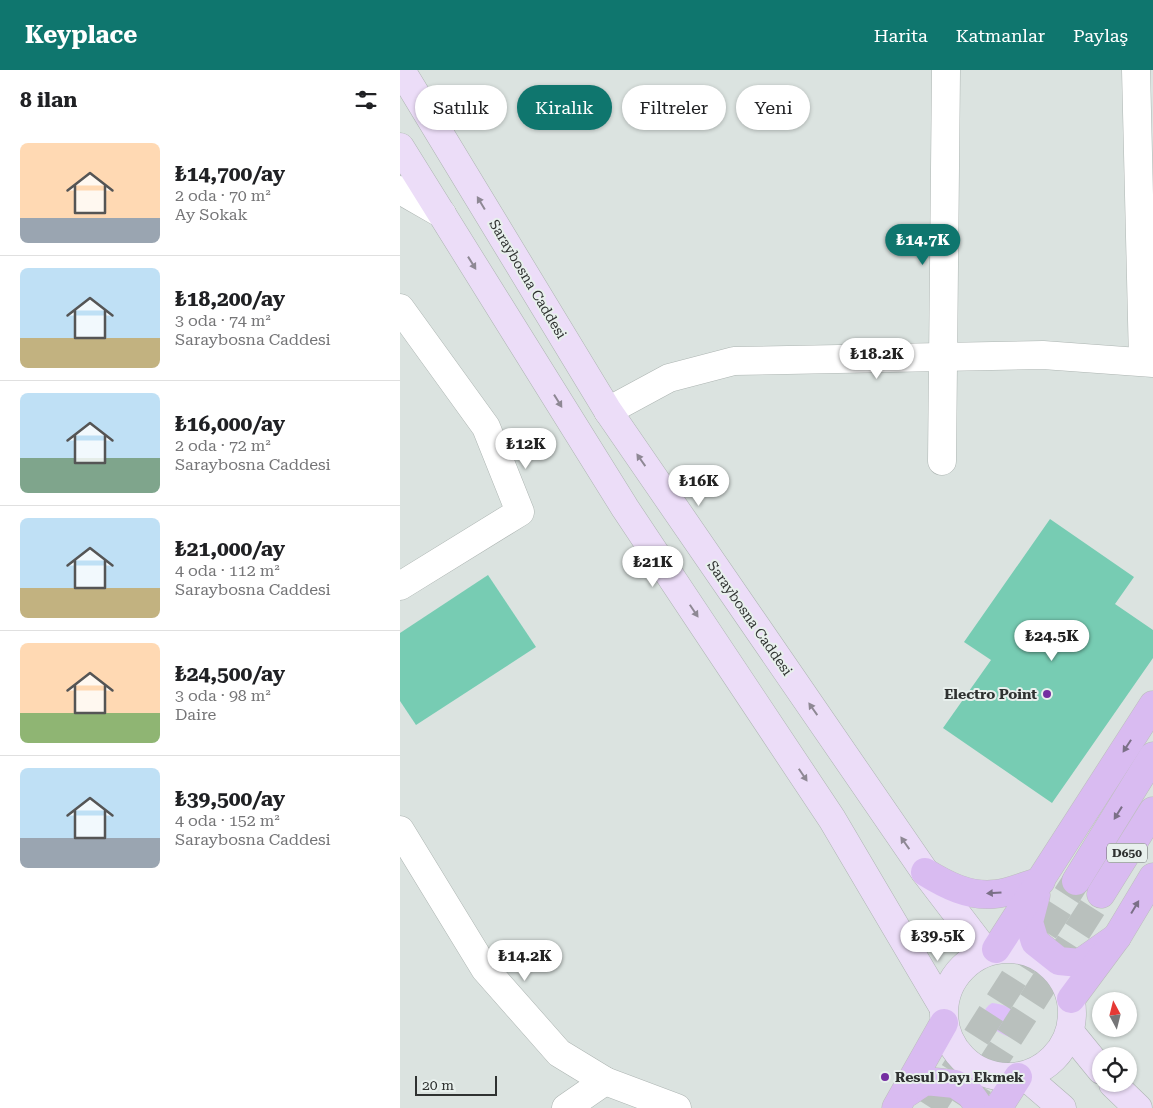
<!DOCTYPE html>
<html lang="tr">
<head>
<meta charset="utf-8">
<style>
  body { margin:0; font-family:"Roboto Serif",serif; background:#f2f2f2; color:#202124; height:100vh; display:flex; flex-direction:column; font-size:19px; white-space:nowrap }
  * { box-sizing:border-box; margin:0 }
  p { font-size:16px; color:#757577 }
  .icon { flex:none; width:28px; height:28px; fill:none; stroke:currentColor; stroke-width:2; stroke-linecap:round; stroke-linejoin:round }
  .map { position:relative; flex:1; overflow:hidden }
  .side { display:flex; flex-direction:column; background:#fff; width:400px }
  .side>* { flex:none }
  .top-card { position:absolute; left:15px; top:15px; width:475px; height:45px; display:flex; gap:10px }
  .needle { width:32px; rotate:353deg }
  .tools { position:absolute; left:692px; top:922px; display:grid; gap:10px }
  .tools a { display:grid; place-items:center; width:45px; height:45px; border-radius:50%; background:#fff; box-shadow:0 1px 4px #0004; font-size:25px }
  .scale { position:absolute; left:15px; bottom:12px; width:82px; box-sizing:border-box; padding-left:5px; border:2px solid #2f3231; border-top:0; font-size:14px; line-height:18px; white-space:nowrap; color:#2f3231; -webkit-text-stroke:4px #e8f0ed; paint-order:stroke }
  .price { position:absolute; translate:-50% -42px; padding:0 11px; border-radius:18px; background:#fff; color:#222; font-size:16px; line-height:32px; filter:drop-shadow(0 1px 2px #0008) }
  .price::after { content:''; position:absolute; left:50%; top:30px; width:15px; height:11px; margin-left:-8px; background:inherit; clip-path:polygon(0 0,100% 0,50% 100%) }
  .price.on { background:#0f766e; color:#fff }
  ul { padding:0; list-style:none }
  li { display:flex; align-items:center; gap:15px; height:125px; padding:0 20px }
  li+li { border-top:1px solid #e0e0e0 }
  li span { display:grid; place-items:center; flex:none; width:140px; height:100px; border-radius:8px; color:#555 }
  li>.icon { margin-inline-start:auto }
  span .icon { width:60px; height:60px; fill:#fffc; stroke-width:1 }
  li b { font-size:21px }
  h2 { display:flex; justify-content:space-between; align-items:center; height:60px; padding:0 20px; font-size:21px }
  .tag { padding:0 18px; border-radius:22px; background:#fff; box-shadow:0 1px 4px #0004; font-size:18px; line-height:45px }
  .tag.on { background:#0f766e; color:#fff }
  header { display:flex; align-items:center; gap:30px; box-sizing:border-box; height:70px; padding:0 25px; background:#0f766e; color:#fff }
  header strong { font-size:24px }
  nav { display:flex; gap:28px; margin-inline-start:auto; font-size:18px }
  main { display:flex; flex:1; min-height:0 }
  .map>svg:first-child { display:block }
  .green { fill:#dec0f9 }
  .building { fill:#77ccb3 }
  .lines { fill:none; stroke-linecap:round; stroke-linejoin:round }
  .primary-tunnel { stroke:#b9c0bd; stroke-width:28; stroke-dasharray:28 14; stroke-linecap:butt }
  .street-casing { stroke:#adb5b2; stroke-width:29 }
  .secondary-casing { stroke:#adb5b2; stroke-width:29 }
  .primary-casing { stroke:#bcbdbd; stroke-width:29 }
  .street { stroke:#fff; stroke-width:28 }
  .secondary { stroke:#ecddf8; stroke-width:28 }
  .primary { stroke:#d9bbf1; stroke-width:28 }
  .oneway { fill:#8e8894 }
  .oneway2 { fill:#7b7087 }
  .poi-dot { fill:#742ea1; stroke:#e8f0ed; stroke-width:2 }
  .labels { text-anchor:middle; stroke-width:4; stroke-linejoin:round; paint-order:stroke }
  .shield { fill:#e8f0ed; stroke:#666b69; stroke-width:1 }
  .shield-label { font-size:12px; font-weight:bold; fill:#2f3231 }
  .street-label { font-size:14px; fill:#2f3231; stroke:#e8f0ed }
  .poi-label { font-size:14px; font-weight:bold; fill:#2f3231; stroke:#e8f0ed; text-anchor:end }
</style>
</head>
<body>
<header>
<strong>Keyplace</strong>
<nav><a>Harita</a><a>Katmanlar</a><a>Paylaş</a></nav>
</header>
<main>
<section class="side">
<h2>8 ilan<svg class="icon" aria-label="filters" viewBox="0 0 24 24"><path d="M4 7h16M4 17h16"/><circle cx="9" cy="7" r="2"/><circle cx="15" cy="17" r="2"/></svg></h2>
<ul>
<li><span style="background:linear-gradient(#ffd9b3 75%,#9aa5b1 0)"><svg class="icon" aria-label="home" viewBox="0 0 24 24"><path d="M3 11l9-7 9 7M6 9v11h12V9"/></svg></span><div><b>₺14,700/ay</b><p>2 oda · 70 m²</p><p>Ay Sokak</p></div></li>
<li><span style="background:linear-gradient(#bfe0f5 70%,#c2b280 0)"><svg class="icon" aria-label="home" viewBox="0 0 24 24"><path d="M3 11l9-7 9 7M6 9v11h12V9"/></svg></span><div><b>₺18,200/ay</b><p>3 oda · 74 m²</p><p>Saraybosna Caddesi</p></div></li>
<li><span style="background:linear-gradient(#bfe0f5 65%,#7fa58c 0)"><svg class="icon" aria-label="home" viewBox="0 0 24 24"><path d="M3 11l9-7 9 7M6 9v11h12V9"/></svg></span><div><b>₺16,000/ay</b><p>2 oda · 72 m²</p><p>Saraybosna Caddesi</p></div></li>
<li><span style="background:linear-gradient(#bfe0f5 70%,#c2b280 0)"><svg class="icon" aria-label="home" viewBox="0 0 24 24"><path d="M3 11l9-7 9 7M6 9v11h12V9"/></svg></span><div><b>₺21,000/ay</b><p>4 oda · 112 m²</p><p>Saraybosna Caddesi</p></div></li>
<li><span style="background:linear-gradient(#ffd9b3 70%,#8fb573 0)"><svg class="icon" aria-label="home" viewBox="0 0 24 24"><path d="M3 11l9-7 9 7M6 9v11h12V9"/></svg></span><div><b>₺24,500/ay</b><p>3 oda · 98 m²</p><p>Daire</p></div></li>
<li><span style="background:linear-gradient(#bfe0f5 70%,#9aa5b1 0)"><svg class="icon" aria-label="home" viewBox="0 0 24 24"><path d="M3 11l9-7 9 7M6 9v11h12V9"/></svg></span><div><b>₺39,500/ay</b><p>4 oda · 152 m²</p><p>Saraybosna Caddesi</p></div></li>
</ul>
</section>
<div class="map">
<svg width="753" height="1038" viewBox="0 0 753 1038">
  <rect width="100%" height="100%" fill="#dbe3e0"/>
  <path class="green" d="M592 933C607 934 620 942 623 957L620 965 613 968C598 965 571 946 592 933Z"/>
  <g class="building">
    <path d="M650 449 734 507 715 534 753 560V588L652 733 543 658 591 590 564 572Z"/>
    <path d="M88 505 136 577 16 655 0 631V563Z"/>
  </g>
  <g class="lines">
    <g class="primary-tunnel">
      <path d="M531 1038 676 811"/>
      <path d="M564 1038 701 824"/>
    </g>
    <g class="street-casing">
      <g id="street">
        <path d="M736 0 743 291"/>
        <path d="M0 120 42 144"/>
        <path d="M0 238 86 357 120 442 0 516"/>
        <path d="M208 341 269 308 334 291 643 285 753 293"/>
        <path d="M542 391 546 1"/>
        <path d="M0 760 85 899 159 983 205 1011 277 1038"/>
        <path d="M166 1038 205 1011"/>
      </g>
    </g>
    <g class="secondary-casing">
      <g id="secondary">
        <path d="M1 0 208 341 525 802 586 882"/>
        <path d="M0 77 225 438 432 749 543 937"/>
        <circle cx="608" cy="943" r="64"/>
        <path d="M670 962 701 1000"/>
        <path d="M625 1006 662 1038"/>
        <path d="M713 1014 738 1038"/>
      </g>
    </g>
    <g class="primary-casing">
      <g id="primary">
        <path d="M525 802C546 815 569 827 595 824 610 823 626 815 641 811"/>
        <path d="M676 811 753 686"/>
        <path d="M701 824 753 741"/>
        <path d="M636 825 629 852 635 872 659 891 680 893 717 867"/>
        <path d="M596 879 753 635"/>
        <path d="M671 929 717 867 753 807"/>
        <path d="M507 1023 525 1011 555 1014 570 1024 580 1038"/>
        <path d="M496 1038 544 953"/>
        <path d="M598 1038 618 1007"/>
      </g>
    </g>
    <use href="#street" class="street"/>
    <use href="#secondary" class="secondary"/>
    <use href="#primary" class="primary"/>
  </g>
  <defs><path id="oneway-solid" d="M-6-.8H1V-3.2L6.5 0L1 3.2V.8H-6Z" transform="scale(1.25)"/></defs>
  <g class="oneway">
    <use href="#oneway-solid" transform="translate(81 133) rotate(-121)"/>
    <use href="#oneway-solid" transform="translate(72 193) rotate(58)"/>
    <use href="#oneway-solid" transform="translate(158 331) rotate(58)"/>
    <use href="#oneway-solid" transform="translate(241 390) rotate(-125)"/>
    <use href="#oneway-solid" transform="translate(294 541) rotate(56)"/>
    <use href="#oneway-solid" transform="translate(413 639) rotate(-125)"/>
    <use href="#oneway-solid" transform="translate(403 705) rotate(56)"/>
    <use href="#oneway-solid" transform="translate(505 773) rotate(-125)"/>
  </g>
  <g class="oneway2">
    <use href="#oneway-solid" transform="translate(727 676) rotate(123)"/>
    <use href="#oneway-solid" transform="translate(718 743) rotate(122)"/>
    <use href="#oneway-solid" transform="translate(594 823) rotate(176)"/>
    <use href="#oneway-solid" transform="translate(735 837) rotate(-59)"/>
  </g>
  <g class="poi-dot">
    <circle cx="647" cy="624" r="5"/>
    <circle cx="485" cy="1007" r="5"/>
  </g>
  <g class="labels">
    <rect class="shield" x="707" y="773.5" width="40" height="19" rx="4"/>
    <g class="shield-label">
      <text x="727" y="787">D650</text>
    </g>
    <g class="street-label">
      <text transform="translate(128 209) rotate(59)" y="5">Saraybosna Caddesi</text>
      <text transform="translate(350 548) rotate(55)" y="5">Saraybosna Caddesi</text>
    </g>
    <g class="poi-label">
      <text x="637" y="629">Electro Point</text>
      <text x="495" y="1012" text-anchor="start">Resul Dayı Ekmek</text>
    </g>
  </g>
</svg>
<div class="tools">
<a><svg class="needle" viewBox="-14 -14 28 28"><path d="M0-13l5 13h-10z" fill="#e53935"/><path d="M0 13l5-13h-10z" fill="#757577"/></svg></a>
<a><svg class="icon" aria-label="locate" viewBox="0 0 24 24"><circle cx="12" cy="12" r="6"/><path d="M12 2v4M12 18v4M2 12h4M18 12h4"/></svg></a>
</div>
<div class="scale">20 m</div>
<b class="price on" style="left:523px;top:196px">₺14.7K</b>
<b class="price" style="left:477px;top:310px">₺18.2K</b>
<b class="price" style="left:126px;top:400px">₺12K</b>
<b class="price" style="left:299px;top:437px">₺16K</b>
<b class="price" style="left:253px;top:518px">₺21K</b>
<b class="price" style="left:652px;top:592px">₺24.5K</b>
<b class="price" style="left:538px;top:892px">₺39.5K</b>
<b class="price" style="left:125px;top:912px">₺14.2K</b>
<div class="top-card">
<a class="tag">Satılık</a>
<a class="tag on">Kiralık</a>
<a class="tag">Filtreler</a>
<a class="tag">Yeni</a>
</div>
</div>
</main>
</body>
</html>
